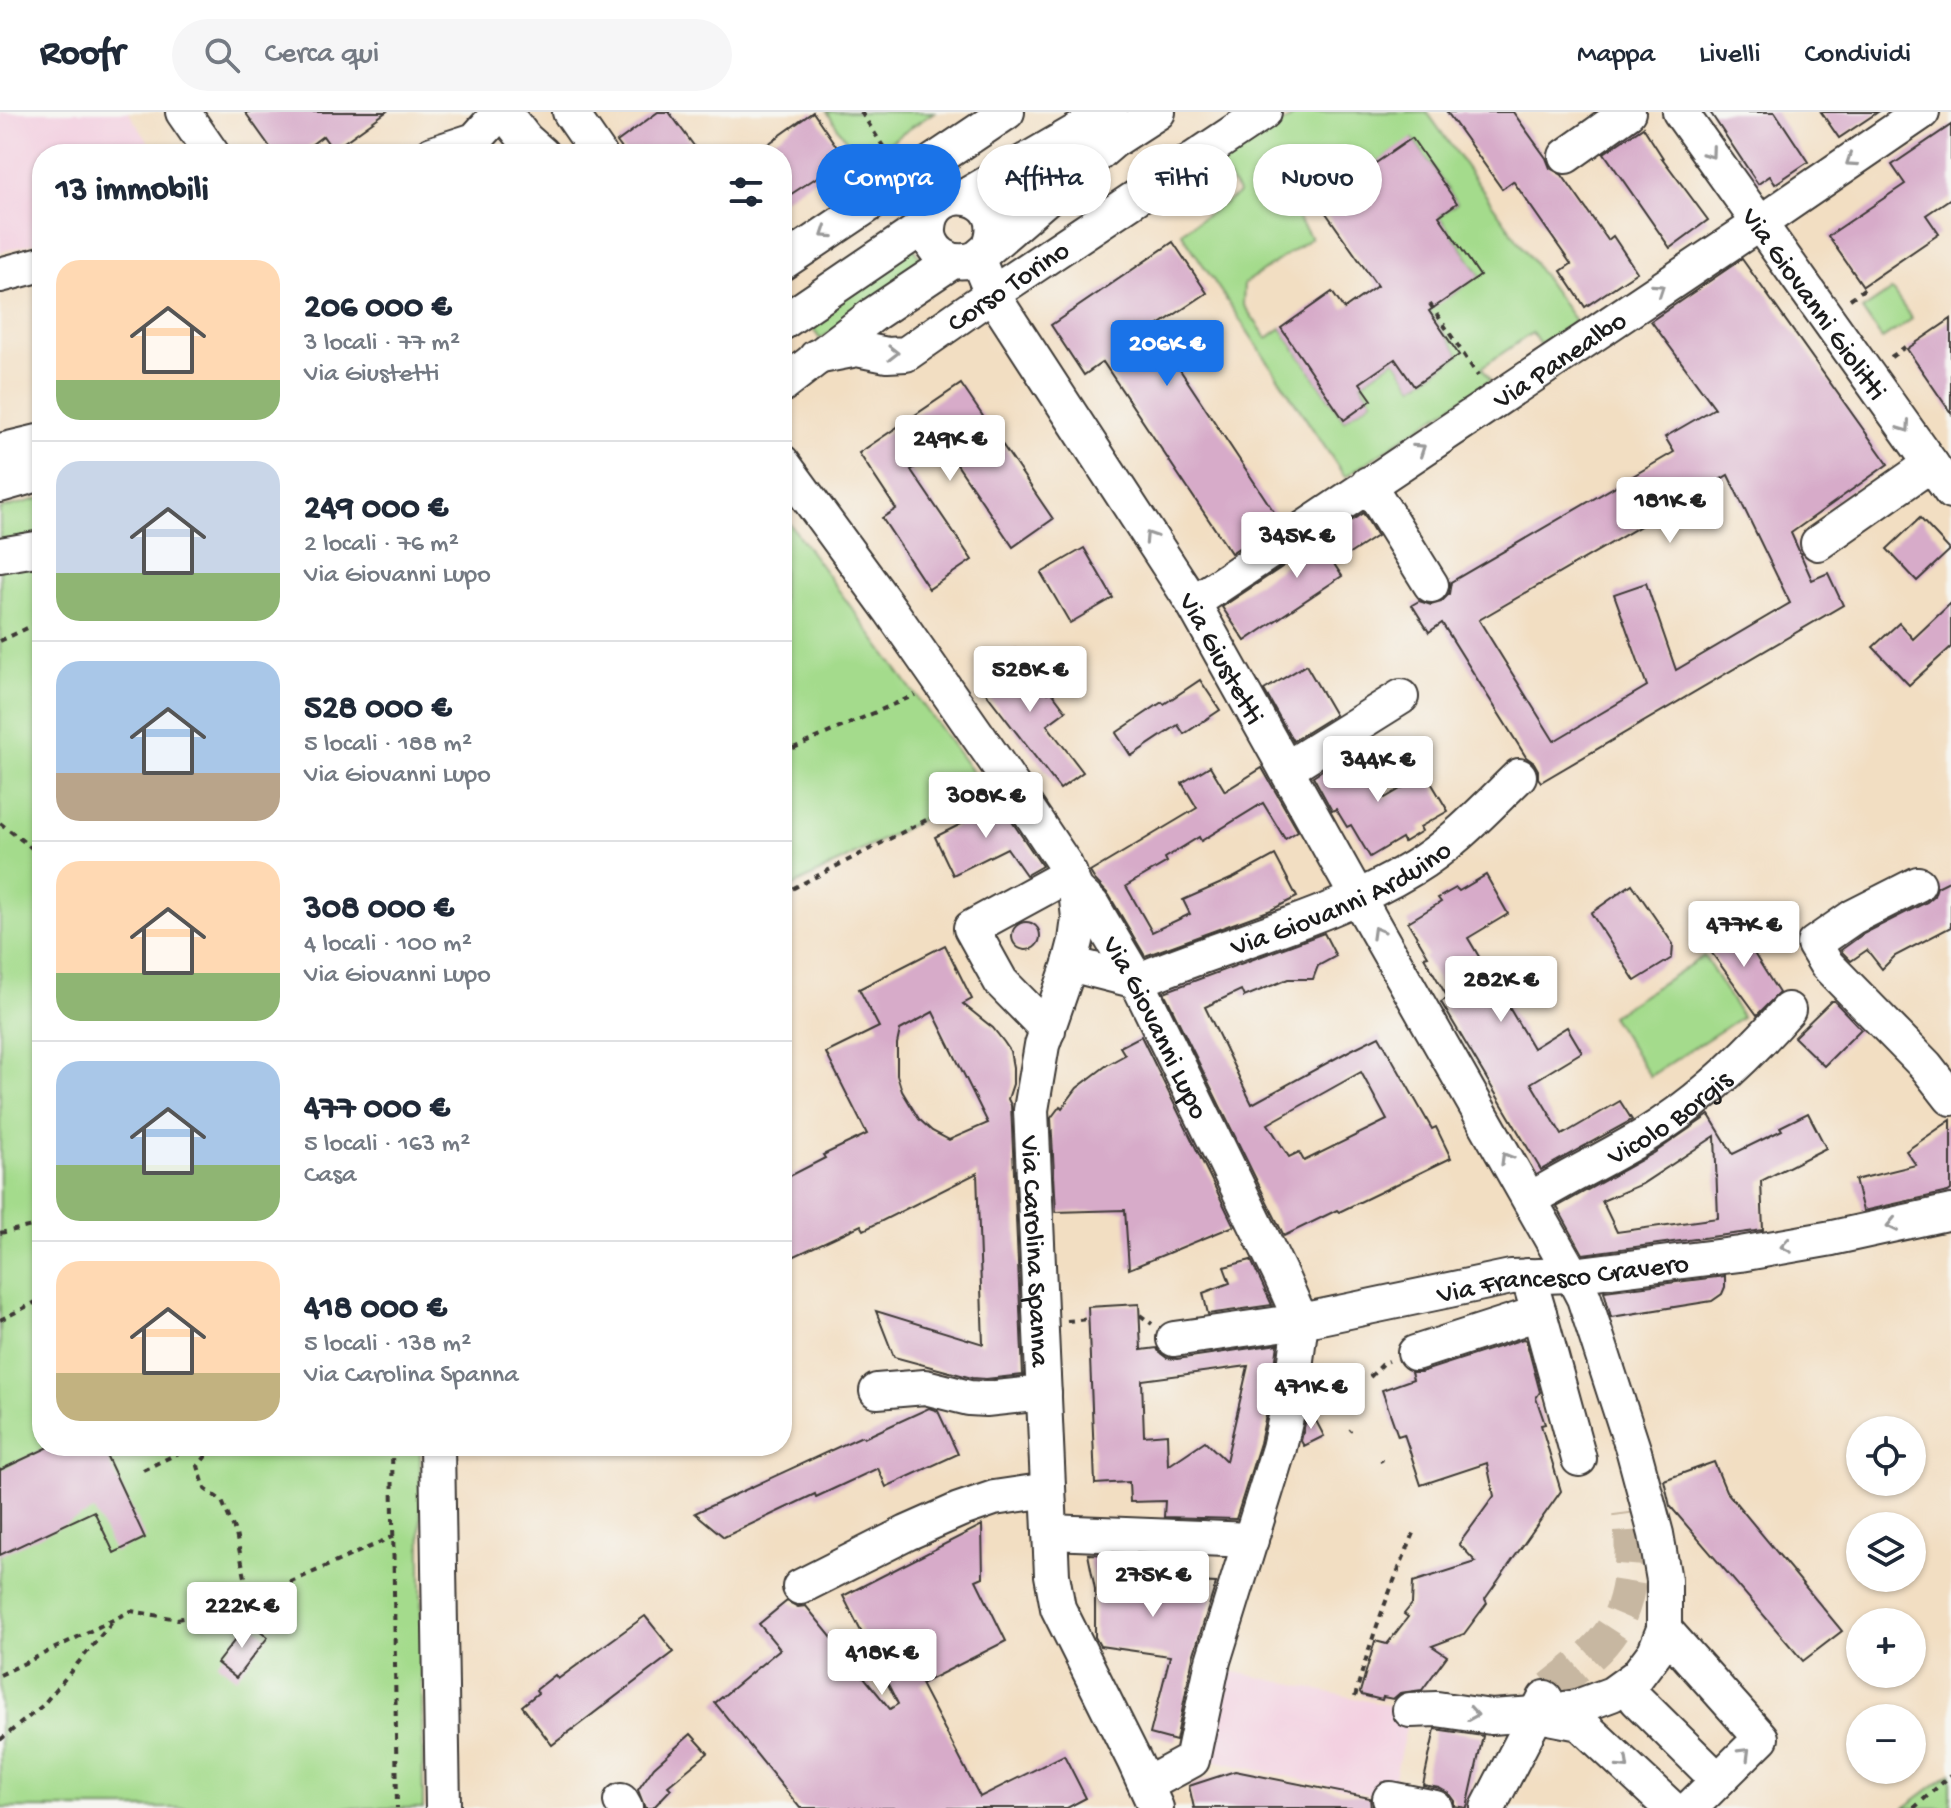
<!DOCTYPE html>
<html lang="it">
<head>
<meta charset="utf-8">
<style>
  body { margin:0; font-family:"Gochi Hand",sans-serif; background:#f6f6f7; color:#1f2937; height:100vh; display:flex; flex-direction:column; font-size:30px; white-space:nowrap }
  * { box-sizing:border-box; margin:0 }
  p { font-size:26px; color:#747a83 }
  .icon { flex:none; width:44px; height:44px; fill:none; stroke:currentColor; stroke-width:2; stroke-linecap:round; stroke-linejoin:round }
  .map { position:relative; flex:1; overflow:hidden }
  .drawer { position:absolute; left:32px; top:32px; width:760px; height:1312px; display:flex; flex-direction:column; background:#fff; border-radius:32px; box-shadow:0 2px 6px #0004 }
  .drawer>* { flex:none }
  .hud { position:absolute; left:816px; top:32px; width:760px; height:72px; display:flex; gap:16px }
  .buttons { position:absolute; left:1846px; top:1304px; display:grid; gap:16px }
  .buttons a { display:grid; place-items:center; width:80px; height:80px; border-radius:50%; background:#fff; box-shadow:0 2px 6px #0004; font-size:40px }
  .price { position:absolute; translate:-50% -68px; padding:0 18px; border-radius:8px; background:#fff; color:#222; font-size:26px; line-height:52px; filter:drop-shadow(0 2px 4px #0008) }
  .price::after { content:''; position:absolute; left:50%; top:48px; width:24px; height:18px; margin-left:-12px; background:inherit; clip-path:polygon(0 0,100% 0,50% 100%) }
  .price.active { background:#1a73e8; color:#fff }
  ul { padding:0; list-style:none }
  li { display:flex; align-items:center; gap:24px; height:200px; padding:0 24px }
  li+li { border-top:2px solid #e0e1e3 }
  li span { display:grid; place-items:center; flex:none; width:224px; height:160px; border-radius:24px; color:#555 }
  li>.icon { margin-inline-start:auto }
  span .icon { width:96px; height:96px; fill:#fffc; stroke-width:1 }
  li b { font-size:34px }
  h2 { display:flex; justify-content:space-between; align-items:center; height:96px; padding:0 24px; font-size:34px }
  .pill { padding:0 28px; border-radius:36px; background:#fff; box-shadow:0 2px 6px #0004; font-size:28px; line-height:72px }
  .pill.active { background:#1a73e8; color:#fff }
  header { display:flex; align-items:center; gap:48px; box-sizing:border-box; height:112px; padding:0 40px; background:#fff; border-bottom:2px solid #e0e1e3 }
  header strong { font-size:38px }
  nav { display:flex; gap:44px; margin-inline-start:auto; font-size:28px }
  .search { width:560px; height:72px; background:#f6f6f7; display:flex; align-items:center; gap:20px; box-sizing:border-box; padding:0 28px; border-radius:44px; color:#747a83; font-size:30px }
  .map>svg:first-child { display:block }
  .built { fill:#f3cfe0 }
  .green { fill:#a4db8c; stroke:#607c54; stroke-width:2; fill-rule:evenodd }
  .building { fill:#d7abc9; fill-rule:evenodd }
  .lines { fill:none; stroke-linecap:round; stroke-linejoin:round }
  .minor-tunnel { stroke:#c7b7a1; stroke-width:34; stroke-dasharray:34 17; stroke-linecap:butt }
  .minor-casing { stroke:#3c3935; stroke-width:38 }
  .path { stroke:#3c3935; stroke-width:4; stroke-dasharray:6 6; stroke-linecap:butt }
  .minor { stroke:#fff; stroke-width:34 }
  .oneway { stroke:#999 }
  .labels { text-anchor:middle; stroke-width:8; stroke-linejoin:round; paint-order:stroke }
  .street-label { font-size:28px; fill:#1c1c1c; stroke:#f6f6f2 }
</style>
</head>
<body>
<header>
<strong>Roofr</strong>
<div class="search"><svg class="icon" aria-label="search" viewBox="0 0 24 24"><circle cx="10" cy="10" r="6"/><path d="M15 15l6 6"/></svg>Cerca qui</div>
<nav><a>Mappa</a><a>Livelli</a><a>Condividi</a></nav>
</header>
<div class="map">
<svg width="1951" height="1696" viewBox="0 0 1951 1696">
  <rect width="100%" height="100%" fill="#f6f6f2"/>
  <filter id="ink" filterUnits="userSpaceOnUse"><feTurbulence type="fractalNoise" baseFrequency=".0125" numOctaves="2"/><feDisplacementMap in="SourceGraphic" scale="16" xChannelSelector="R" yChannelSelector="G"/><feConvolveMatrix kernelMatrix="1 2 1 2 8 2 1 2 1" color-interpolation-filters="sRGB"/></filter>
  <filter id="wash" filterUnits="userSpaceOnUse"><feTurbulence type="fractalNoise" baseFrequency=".006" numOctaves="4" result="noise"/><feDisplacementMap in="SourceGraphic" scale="32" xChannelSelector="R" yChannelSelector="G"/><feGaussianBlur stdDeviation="1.8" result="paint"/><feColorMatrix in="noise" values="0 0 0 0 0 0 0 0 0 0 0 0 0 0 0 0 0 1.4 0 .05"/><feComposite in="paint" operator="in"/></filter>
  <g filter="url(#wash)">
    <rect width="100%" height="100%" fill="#f2dec2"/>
    <g class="built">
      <path d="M0 0H128L157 42H42V129L0 140Z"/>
      <path d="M1212 1555 1410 1598 1390 1687 1193 1644Z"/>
    </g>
    <g class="green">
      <path d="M827 0H934L861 50Z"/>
      <path d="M1300 0H1427L1575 209 1540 233 1532 221 1482 255 1490 268 1345 365 1181 120 1239 82 1220 53ZM1413 27 1457 91 1439 104 1480 163 1449 185 1426 194 1459 243 1414 274 1395 247 1361 271 1372 288 1344 308 1281 216 1267 226 1243 192 1244 172 1311 126 1294 101 1346 64 1350 69Z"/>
      <path d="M910 130 927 156 820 227 803 202Z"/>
      <path d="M1892 178 1912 207 1882 227 1862 198Z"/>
      <path d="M42 386V1334H420L423 1696H0V397Z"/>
      <path d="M782 401 975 664 945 678 953 691 782 780Z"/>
      <path d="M1704 844 1742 905 1650 964 1611 904Z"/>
      <path d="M1951 1661V1696H1904L1905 1695Z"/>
    </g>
    <g id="blocks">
      <g class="building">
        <path d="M245 0H386L333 38 323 24 299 42H275Z"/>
        <path d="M658 0H669L700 42H626L617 30Z"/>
        <path d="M813 0 845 47 782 88V42H754Z"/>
        <path d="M1447 0H1513L1546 46 1550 56 1562 63 1608 128 1613 124 1637 160 1585 195 1561 159 1571 152 1513 69 1502 77Z"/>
        <path d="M1710 0H1775L1808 50 1775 72 1770 64 1758 72Z"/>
        <path d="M1821 0H1878L1839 26Z"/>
        <path d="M1951 13V86L1926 103 1939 122 1863 174 1828 124 1905 72 1892 53Z"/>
        <path d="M1643 15 1663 46H1662L1708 108 1670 136 1604 41Z"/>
        <path d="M1412 26 1457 91 1439 104 1480 164 1429 199 1459 243 1414 274 1395 247 1360 271 1372 288 1344 308 1281 216 1332 180 1344 197 1377 174 1326 101 1357 79 1350 69Z"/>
        <path d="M1173 130 1207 181 1153 217 1280 409 1231 441 1103 250 1084 263 1051 213Z"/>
        <path d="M1742 147 1888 352 1791 421 1812 468 1828 461 1843 493 1541 670 1538 666V658L1534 651 1526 645 1442 511 1429 520 1412 493 1419 489 1431 493 1441 490 1449 482 1451 470 1674 340 1665 325 1715 296 1651 209ZM1728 363 1790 491 1676 558 1646 471 1614 482 1647 574 1554 629 1479 508Z"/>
        <path d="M1951 207V301L1907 237Z"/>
        <path d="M961 272 1053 407 1013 435 945 335 911 358 972 448 929 477 882 406 896 397 859 341Z"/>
        <path d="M1363 401 1377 424 1334 452 1342 464 1245 529 1222 495Z"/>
        <path d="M1920 406 1950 438 1917 469 1887 437Z"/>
        <path d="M1084 436 1113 486 1070 511 1041 461Z"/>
        <path d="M1951 491V535L1909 573 1873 535 1899 511 1913 527Z"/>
        <path d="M1015 537 1048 581 1051 579 1066 599 1047 613 1083 660 1060 677 975 567Z"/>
        <path d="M1306 553 1335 603 1293 629 1264 578Z"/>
        <path d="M1200 568 1220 598 1184 622 1178 613 1131 644 1116 621 1162 590 1164 592Z"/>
        <path d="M1355 637 1385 686 1426 662 1448 699 1420 715 1422 719 1404 730 1402 726 1370 745 1351 713 1347 715 1336 697 1332 699 1313 664Z"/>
        <path d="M1210 654 1225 679 1262 656 1298 719 1285 727 1263 691 1201 729 1199 725 1165 746 1167 750 1126 774 1152 820 1190 802 1183 788 1235 765 1275 743 1297 785 1271 798 1145 844 1109 783 1095 768 1090 760 1197 696 1182 671Z"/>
        <path d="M992 680 1042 754 1026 763 1007 736 953 763 935 725 983 701 977 691Z"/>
        <path d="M1486 763 1508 802 1468 826 1533 936 1567 915 1582 940 1531 971 1562 1023 1620 989 1632 1008 1541 1058 1441 890 1448 886 1424 845 1428 844 1408 810 1441 790 1438 786 1456 776 1459 779Z"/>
        <path d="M1951 768V815L1895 844 1882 857 1867 838 1851 849 1842 840 1841 838 1863 822 1927 790 1934 784 1937 775Z"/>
        <path d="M1632 772 1673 832 1672 846 1635 869 1591 801Z"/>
        <circle cx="1026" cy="824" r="14"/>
        <path d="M1736 813 1779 881 1757 903 1706 833Z"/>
        <path d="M1324 821 1336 844 1318 854 1313 867H1288L1244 885 1241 878 1205 895 1252 992 1349 939 1379 924 1432 1017 1436 1015 1451 1046 1339 1100 1337 1098 1284 1124 1164 880ZM1361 960 1387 1008 1304 1049 1299 1040 1289 1045 1268 1012Z"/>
        <path d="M945 833 972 887 963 892 993 916 1004 930 1010 939 1013 955V972L1008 987 1011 993 1023 1263 986 1267 972 1266 894 1245 876 1199 983 1232 977 1061 864 1118 861 1113 782 1150V1068L825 1046 823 1043 867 1022 826 941 879 915 859 877ZM933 900 988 1011 949 1028 932 1019 919 1007 902 979 897 963V932L900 918Z"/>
        <path d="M1831 889H1834L1861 917 1824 954 1794 925Z"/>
        <path d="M1141 924 1234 1114 1129 1157 1125 1098 1056 1100 1051 1006 1060 994 1062 996 1077 976 1107 953 1125 943 1120 935Z"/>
        <path d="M1808 1001 1826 1036 1761 1069 1763 1118 1583 1142 1557 1095 1654 1041 1709 1003 1733 1042 1782 1018 1780 1015ZM1715 1024 1718 1106 1617 1120 1602 1089 1642 1072Z"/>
        <path d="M1951 1008V1078L1948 1080 1863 1099 1855 1068 1916 1053 1906 1039Z"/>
        <path d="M1251 1148 1272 1193 1208 1202 1203 1181 1230 1171 1224 1155Z"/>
        <path d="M1725 1164V1175L1722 1182 1712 1189 1611 1205 1604 1179Z"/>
        <path d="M1139 1192 1141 1238 1157 1236 1159 1240 1167 1246 1177 1247 1278 1232 1272 1276 1260 1331 1236 1407 1164 1405 1165 1389 1130 1390 1129 1370 1095 1372 1088 1195ZM1248 1254 1226 1349 1205 1329 1168 1354 1167 1322 1144 1324 1142 1268Z"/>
        <path d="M1523 1227 1526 1228 1540 1280 1536 1286 1545 1312 1541 1313 1561 1379 1485 1487 1487 1491 1464 1522 1432 1534 1447 1544 1422 1578 1400 1581 1393 1587 1383 1585 1382 1588 1362 1583 1360 1580 1375 1529 1387 1532 1408 1505 1404 1502 1412 1492 1413 1470 1476 1450 1459 1432 1494 1384 1487 1351 1421 1373 1404 1322 1398 1324 1382 1278 1413 1267 1411 1260H1421Z"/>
        <path d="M929 1296 938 1299 958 1342 886 1375 878 1356 816 1385 815 1382 724 1425 695 1401 862 1324 864 1326Z"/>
        <path d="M1313 1303 1324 1324 1304 1334 1301 1329 1306 1307Z"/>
        <path d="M51 1334H102L145 1426 114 1441 94 1399 0 1443V1358Z"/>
        <path d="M1714 1350 1726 1379 1842 1519 1803 1549 1670 1394 1664 1368Z"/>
        <path d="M982 1413 983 1465 976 1468 1006 1529 921 1572 980 1685 1064 1643 1086 1686 1067 1696H800L715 1591 780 1537 759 1512 787 1489 798 1495 806 1494 890 1597 898 1592 843 1484Z"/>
        <path d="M1088 1442 1196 1446 1195 1470 1216 1471 1193 1545 1176 1629 1150 1622 1170 1544 1100 1534 1095 1525V1477Z"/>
        <path d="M645 1504 674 1540 552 1633 522 1594 538 1581 536 1578 555 1563 558 1567Z"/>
        <path d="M249 1510 268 1525 236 1566 217 1551Z"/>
        <path d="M1435 1617 1483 1624 1467 1696 1454 1694V1689L1448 1681 1439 1676 1423 1673Z"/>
        <path d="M691 1622 708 1641 668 1674 671 1677 653 1696H645L638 1678 654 1655Z"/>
        <path d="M1235 1659 1370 1686 1371 1696H1194L1189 1674Z"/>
      </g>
    </g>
  </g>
  <g filter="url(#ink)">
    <use href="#blocks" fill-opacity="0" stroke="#3c3935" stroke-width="2"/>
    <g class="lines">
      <path class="minor-tunnel" d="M1551 1576C1573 1558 1599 1540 1614 1515 1633 1483 1634 1436 1629 1400"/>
      <g class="minor-casing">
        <g id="minor">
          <path d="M183 0 212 42"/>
          <path d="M504 0 525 27 542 42"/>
          <path d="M570 0 599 42"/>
          <path id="s1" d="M1680 0 1951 380"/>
          <path d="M432 42 475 28 500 0"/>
          <path d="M1566 44 1628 0"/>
          <path d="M964 85 1110 0"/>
          <path d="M989 135C1013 81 932 66 929 116 928 126 933 137 942 143 953 151 965 151 977 146L1113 29 1158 0"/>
          <path id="s2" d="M977 146 992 182 1193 491 1358 786 1572 1163 1584 1186 1634 1340 1656 1422 1664 1468V1517L1655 1540 1637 1564 1612 1582 1577 1595 1535 1602 1491 1605 1437 1597 1410 1598"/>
          <path d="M782 151 1007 0"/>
          <path d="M0 163 42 152"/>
          <path d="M782 211 929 111"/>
          <path id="s3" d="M816 245 857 237 887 243 906 242 992 182 1264 0"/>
          <path d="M782 273 874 202 953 149"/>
          <path d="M0 339 42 329"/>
          <path id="s4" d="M782 350 891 499 995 648 1064 751 1076 778 1092 793 1137 869 1281 1164 1301 1209 1292 1279 1279 1336 1213 1549 1192 1648 1146 1673"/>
          <path d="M1368 372 1431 473"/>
          <path d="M0 373 42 361"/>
          <path d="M1818 431 1931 352"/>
          <path d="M0 443 42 436"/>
          <path id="s5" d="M1193 491 1760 111 1922 0"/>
          <path d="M1286 657 1401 585"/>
          <path d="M1918 772 1853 805 1814 832 1826 852 1926 954 1951 986"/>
          <path id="s6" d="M1076 778 1079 806 1076 829 1070 852 1042 933 1031 998 1052 1463 1058 1496 1135 1650 1156 1696"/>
          <path d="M1070 852 1137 869"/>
          <path id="s7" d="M1137 869C1228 830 1328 808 1413 756 1453 732 1486 696 1519 664"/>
          <path d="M1048 918 1001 870 971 816 1070 762"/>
          <path id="s8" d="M1530 1088C1567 1065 1606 1047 1644 1024 1698 991 1746 946 1788 898"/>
          <path d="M1539 1201 1579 1347"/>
          <path id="s9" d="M1174 1227 1301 1209 1511 1165 1572 1163 1740 1142 1832 1126 1951 1100"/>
          <path d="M1415 1241 1539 1201 1528 1164"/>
          <path d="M877 1279 925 1275 969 1286 986 1287 1044 1281"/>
          <path d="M437 1334 443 1696"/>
          <path d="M1050 1420 1251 1428"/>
          <path d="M800 1475 907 1421 959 1398 994 1386 1048 1378"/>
          <path d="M1664 1517 1761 1626 1690 1696"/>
          <path d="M1637 1588 1718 1668"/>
          <path d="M1544 1604 1580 1611 1671 1696"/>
          <path d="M1390 1687 1435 1696"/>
          <path d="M621 1689 625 1696"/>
          <path d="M1488 1696 1545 1586"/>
        </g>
      </g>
      <g class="path">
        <path d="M861 0 890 45"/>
        <path d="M1850 187 1864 177"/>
        <path d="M1430 192 1478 264"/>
        <path d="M1891 245 1905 235"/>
        <path d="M0 529 42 509"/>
        <path d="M782 641 915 583"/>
        <path d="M0 711 42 744"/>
        <path d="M782 782 983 679"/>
        <path d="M0 1121 37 1113 42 1115"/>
        <path d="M1140 1203 1152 1212"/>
        <path d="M0 1208 42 1187"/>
        <path d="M1067 1209 1089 1207"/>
        <path d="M1370 1265 1384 1251 1389 1249"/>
        <path d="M1350 1319 1351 1318"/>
        <path d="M214 1334 198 1354 205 1377 222 1389 236 1422 250 1489"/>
        <path d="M392 1334 397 1696"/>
        <path d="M1381 1348 1382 1350"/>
        <path d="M143 1358 185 1338 205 1334"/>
        <path d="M0 1563 131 1499 177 1507 231 1497 394 1424"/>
        <path d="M1355 1585C1370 1528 1391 1473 1415 1419"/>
        <path d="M0 1628 42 1594 114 1508"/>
        <path d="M1914 1696 1951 1663"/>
      </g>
      <use href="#minor" class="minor"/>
    </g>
    <defs><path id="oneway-chevron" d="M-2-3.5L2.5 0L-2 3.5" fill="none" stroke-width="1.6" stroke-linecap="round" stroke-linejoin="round" transform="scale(2)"/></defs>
    <g class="oneway">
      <use href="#oneway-chevron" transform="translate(1710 41) rotate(54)"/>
      <use href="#oneway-chevron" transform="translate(1851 49) rotate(146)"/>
      <use href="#oneway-chevron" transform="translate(826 121) rotate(146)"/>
      <use href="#oneway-chevron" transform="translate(1659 177) rotate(-34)"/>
      <use href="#oneway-chevron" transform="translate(893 241)"/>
      <use href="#oneway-chevron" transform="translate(1905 315) rotate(55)"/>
      <use href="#oneway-chevron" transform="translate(1420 337) rotate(-34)"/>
      <use href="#oneway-chevron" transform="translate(1150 425) rotate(-123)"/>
      <use href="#oneway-chevron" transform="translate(1377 820) rotate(-120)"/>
      <use href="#oneway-chevron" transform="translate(1506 1046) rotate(-120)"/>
      <use href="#oneway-chevron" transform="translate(1892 1113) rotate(168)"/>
      <use href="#oneway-chevron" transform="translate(1786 1134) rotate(170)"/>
      <use href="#oneway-chevron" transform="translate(1473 1602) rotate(9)"/>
      <use href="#oneway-chevron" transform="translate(1745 1641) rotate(-45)"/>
      <use href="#oneway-chevron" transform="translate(1624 1652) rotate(43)"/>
    </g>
  </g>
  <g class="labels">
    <g class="street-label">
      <text dy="10" stroke="none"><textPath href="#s3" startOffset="214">Corso Torino</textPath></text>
      <text dy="10" stroke="none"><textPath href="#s1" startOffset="234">Via Giovanni Giolitti</textPath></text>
      <text dy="10" stroke="none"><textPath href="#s5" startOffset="440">Via Panealbo</textPath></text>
      <text dy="10" stroke="none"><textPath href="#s2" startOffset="470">Via Giustetti</textPath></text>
      <text dy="10" stroke="none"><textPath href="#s7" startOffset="220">Via Giovanni Arduino</textPath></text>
      <text dy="10" stroke="none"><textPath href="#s4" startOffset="680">Via Giovanni Lupo</textPath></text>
      <text dy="10" stroke="none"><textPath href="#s8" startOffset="162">Vicolo Borgis</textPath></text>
      <text dy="10" stroke="none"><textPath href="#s6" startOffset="368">Via Carolina Spanna</textPath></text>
      <text dy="10" stroke="none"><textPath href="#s9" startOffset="394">Via Francesco Cravero</textPath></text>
    </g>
  </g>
</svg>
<div class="buttons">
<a><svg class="icon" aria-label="locate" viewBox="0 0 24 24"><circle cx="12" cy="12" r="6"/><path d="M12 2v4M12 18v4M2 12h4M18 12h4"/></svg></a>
<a><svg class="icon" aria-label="layers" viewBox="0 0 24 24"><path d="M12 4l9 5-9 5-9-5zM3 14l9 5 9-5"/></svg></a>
<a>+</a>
<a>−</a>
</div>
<b class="price active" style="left:1167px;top:276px">206K €</b>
<b class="price" style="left:950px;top:371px">249K €</b>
<b class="price" style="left:1670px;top:433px">181K €</b>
<b class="price" style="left:1297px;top:468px">345K €</b>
<b class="price" style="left:1030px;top:602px">528K €</b>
<b class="price" style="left:1378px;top:692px">344K €</b>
<b class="price" style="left:986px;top:728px">308K €</b>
<b class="price" style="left:1744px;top:857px">477K €</b>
<b class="price" style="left:1501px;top:912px">282K €</b>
<b class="price" style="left:1311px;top:1319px">471K €</b>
<b class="price" style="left:1153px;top:1507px">275K €</b>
<b class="price" style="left:242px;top:1538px">222K €</b>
<b class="price" style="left:882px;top:1585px">418K €</b>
<div class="hud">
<a class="pill active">Compra</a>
<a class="pill">Affitta</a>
<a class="pill">Filtri</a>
<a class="pill">Nuovo</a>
</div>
<section class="drawer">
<h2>13 immobili<svg class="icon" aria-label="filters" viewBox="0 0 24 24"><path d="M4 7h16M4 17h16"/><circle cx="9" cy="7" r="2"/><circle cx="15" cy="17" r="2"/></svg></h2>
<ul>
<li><span style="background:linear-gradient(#ffd9b3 75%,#8fb573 0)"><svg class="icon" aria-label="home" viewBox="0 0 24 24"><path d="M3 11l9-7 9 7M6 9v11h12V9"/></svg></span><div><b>206 000 €</b><p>3 locali · 77 m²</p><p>Via Giustetti</p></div></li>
<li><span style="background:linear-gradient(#c9d6e8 70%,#8fb573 0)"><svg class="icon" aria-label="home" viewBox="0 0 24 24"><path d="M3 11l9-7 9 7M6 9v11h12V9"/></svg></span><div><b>249 000 €</b><p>2 locali · 76 m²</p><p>Via Giovanni Lupo</p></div></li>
<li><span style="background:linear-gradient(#a9c7e8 70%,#b9a48a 0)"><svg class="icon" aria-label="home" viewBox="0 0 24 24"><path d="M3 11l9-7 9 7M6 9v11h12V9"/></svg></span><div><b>528 000 €</b><p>5 locali · 188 m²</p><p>Via Giovanni Lupo</p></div></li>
<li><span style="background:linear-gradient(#ffd9b3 70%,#8fb573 0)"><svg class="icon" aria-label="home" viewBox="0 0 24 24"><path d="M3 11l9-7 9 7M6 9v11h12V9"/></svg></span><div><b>308 000 €</b><p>4 locali · 100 m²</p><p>Via Giovanni Lupo</p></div></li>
<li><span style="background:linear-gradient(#a9c7e8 65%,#8fb573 0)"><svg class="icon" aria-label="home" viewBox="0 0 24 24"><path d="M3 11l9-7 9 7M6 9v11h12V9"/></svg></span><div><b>477 000 €</b><p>5 locali · 163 m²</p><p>Casa</p></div></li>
<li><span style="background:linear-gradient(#ffd9b3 70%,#c2b280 0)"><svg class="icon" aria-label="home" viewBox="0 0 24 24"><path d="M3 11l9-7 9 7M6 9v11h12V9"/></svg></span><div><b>418 000 €</b><p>5 locali · 138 m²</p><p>Via Carolina Spanna</p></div></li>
</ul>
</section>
</div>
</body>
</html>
